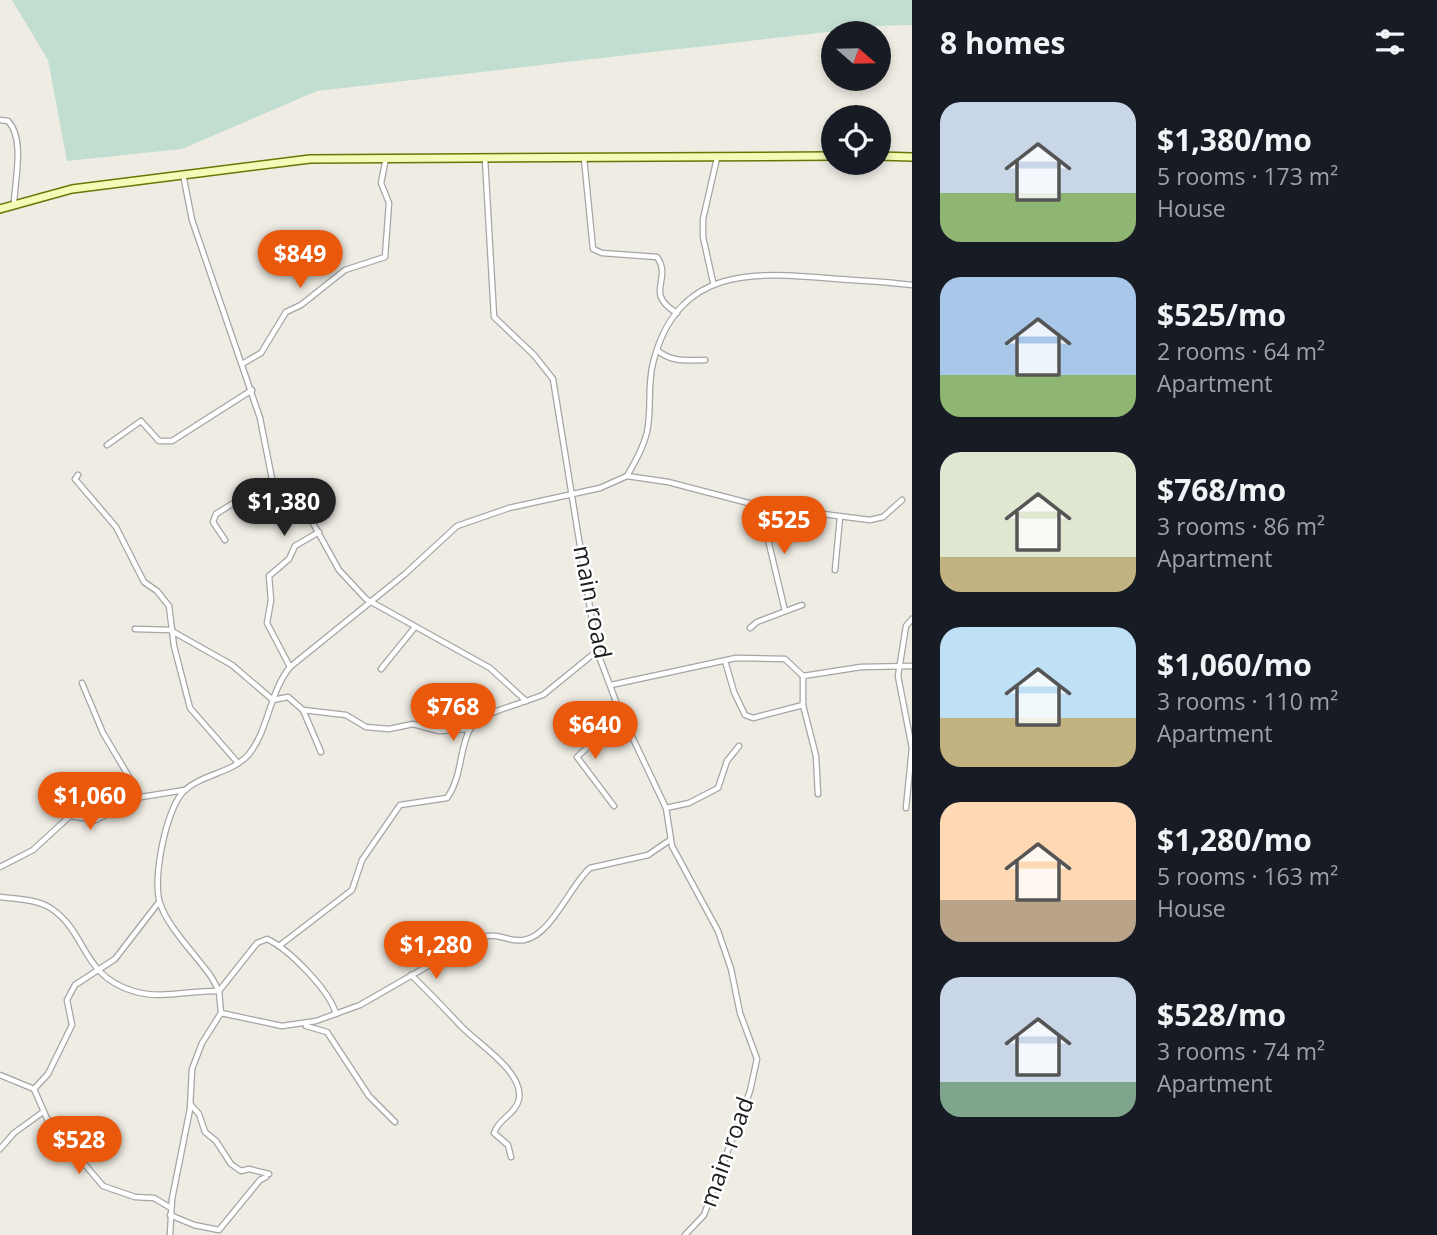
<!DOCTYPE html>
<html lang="en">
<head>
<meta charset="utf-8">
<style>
  body { margin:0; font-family:"Open Sans",sans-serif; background:#20242c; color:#f1f3f6; height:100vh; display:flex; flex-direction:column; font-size:26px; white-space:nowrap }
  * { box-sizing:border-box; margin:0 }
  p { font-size:23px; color:#9ea1a6 }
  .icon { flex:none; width:38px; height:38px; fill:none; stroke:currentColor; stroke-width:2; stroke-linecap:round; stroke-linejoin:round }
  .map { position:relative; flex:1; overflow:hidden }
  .details { display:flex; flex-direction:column; background:#171b24; width:525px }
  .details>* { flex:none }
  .needle { width:46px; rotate:110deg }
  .controls { position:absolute; left:821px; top:21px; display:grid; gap:14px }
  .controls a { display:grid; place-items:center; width:70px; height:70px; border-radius:50%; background:#171b24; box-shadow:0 4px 10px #0003; font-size:35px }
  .price { position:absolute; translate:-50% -60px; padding:0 16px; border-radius:24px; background:#ea580c; color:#fff; font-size:23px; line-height:46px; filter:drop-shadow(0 2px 4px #0008) }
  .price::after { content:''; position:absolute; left:50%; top:42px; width:21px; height:16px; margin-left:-10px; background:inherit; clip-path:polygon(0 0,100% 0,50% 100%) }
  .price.current { background:#222; color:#fff }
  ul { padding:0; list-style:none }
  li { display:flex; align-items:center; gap:21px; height:175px; padding:0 28px }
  li span { display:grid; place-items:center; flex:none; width:196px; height:140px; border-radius:21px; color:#555 }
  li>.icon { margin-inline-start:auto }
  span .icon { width:84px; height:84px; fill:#fffc; stroke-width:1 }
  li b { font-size:30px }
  h2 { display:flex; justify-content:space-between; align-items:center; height:84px; padding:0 28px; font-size:30px }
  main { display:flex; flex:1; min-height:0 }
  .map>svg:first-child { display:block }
  .wetland { fill:#c1ded0 }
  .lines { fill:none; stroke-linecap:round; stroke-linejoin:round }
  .street-casing { stroke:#a5a5a5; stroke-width:7 }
  .secondary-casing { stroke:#6a7604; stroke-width:10 }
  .street { stroke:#fff; stroke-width:4.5 }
  .secondary { stroke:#f6fab8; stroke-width:7 }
  .labels { text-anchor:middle; stroke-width:5; stroke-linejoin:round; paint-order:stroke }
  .street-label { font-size:24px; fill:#1e1e1e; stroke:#fff }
</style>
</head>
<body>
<main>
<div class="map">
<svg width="912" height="1235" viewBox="0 0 912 1235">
  <rect width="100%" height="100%" fill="#efece4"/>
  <path class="wetland" d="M12 0H912V25L878 26 317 91 182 149 67 161 48 60Z"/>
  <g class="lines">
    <g class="street-casing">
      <g id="street">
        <path d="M0 120 8 121C25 138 15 180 14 203"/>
        <path d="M584 158 593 249 602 253 657 257C673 280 643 293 677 313"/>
        <path d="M485 159 494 317 534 355 553 379 597 651 618 707 666 808 672 846 718 931 731 969 740 1013 757 1059 750 1091 704 1215 685 1235"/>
        <path d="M183 174 192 220 260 418 272 479 309 516 339 570 366 599 490 668 526 701 543 695 597 651"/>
        <path d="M713 282 703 237V219L717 158"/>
        <path d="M657 350C672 363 687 360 705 360"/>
        <path d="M242 364 261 353 286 312 301 305 345 270 385 257 389 203 381 183 386 158"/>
        <path d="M107 445 141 421 159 441H172L252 390"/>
        <path d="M78 475 75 479 116 527 144 582 157 591 169 606 174 646 190 708 238 763"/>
        <path d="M627 476 668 482 760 506 870 520 883 517 902 500"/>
        <path d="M760 506 785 611"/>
        <path d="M225 540 213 522 216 514 272 479"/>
        <path d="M835 570 840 517"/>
        <path d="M750 628 757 622 802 605"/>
        <path d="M135 629 170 630 232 665 273 700 288 697 303 710 346 715 366 727 389 729 413 724 439 731 470 729"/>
        <path d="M725 661 734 692 745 715 753 718 803 705"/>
        <path d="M290 667 267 623 271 600 269 576 289 559 295 546 319 532"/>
        <path d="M381 669 415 627"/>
        <path d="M803 676 861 667 912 666"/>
        <path d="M82 683 103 733 141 797"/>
        <path d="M611 685 736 658 785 659 803 676V705L816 756 818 794"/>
        <path d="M303 710 321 752"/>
        <path d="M614 806 577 757 588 747 627 728"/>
        <path d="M666 808 689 803 718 788 727 761 739 746"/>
        <path d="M906 808 912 748 898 676 906 626 912 619"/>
        <path d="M0 867 33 850 70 816 96 820 141 797 185 790"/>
        <path d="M0 897C16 899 38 899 52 909 88 934 81 975 133 991 161 1000 191 990 219 991L257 943 267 939C289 949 330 991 336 1014"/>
        <path d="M279 946 352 890 362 860 400 805 447 798C463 775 459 748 470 729 479 714 510 707 526 701"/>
        <path d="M411 975C428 991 444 1008 460 1025 475 1042 524 1071 519 1099 516 1114 498 1119 494 1133L508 1145 511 1157"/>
        <path d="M221 1013 282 1026 316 1021 360 1005 475 939C502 930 505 943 524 940 551 936 571 884 590 868L648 855 670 840"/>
        <path d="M306 1026 327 1032 369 1096 395 1122"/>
        <path d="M0 1075 34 1089"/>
        <path d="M34 1089 48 1074 72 1025 67 1000 75 985 115 959 159 902"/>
        <path d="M34 1089 48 1121 103 1186 135 1197 154 1198 171 1208"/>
        <path d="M191 1105 199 1114 205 1132 216 1141 231 1164 241 1171 249 1169 269 1174"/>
        <path d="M0 1149 14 1133 43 1112"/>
        <path d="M170 1215 194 1225 219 1230 260 1180 266 1177"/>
        <path d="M170 1235 172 1199 190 1109 192 1069 202 1043 221 1013 219 991 212 978C198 957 167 927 160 903 152 880 166 808 184 791 202 774 233 773 249 754 269 729 269 693 290 667L405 574 457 526 509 508 600 488 627 476C635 462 643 448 647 432 652 410 647 386 653 363 678 264 756 272 838 279 862 281 887 282 912 285"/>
      </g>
    </g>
    <g class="secondary-casing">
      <g id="secondary">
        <path d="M878 156 912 157"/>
        <path d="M0 209 72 189 310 159 833 156"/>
      </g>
    </g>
    <use href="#street" class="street"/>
    <use href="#secondary" class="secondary"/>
  </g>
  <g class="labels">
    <g class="street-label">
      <text transform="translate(592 602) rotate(79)" y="8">main road</text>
      <text transform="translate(727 1152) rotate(-70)" y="8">main road</text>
    </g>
  </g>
</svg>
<div class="controls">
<a><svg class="needle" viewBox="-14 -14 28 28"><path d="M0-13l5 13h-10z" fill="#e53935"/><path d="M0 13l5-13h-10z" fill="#9ea1a6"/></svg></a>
<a><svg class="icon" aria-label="locate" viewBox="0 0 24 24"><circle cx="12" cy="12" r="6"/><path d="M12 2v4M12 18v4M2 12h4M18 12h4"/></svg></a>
</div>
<b class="price" style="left:300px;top:290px">$849</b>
<b class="price current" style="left:284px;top:538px">$1,380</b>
<b class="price" style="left:784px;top:556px">$525</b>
<b class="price" style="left:453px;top:743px">$768</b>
<b class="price" style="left:595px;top:761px">$640</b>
<b class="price" style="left:90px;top:832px">$1,060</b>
<b class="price" style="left:436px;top:981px">$1,280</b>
<b class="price" style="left:79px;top:1176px">$528</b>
</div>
<section class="details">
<h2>8 homes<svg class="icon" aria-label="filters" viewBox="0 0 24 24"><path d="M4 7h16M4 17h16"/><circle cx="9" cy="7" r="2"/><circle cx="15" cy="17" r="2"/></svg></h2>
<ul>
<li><span style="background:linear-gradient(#c9d6e8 65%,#8fb573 0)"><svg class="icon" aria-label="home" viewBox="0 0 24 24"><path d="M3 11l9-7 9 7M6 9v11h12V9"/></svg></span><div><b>$1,380/mo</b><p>5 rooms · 173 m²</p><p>House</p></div></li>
<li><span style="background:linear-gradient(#a9c7e8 70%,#8fb573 0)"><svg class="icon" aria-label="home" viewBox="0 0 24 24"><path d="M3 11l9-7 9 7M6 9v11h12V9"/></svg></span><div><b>$525/mo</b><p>2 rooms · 64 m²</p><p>Apartment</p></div></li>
<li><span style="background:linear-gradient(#dfe7d0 75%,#c2b280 0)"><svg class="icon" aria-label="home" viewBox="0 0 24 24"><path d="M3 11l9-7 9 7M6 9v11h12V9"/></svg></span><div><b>$768/mo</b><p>3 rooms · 86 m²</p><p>Apartment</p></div></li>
<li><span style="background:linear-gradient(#bfe0f5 65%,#c2b280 0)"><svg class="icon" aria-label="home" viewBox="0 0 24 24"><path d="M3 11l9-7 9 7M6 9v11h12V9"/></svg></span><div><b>$1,060/mo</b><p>3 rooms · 110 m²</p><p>Apartment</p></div></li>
<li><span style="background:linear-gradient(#ffd9b3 70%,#b9a48a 0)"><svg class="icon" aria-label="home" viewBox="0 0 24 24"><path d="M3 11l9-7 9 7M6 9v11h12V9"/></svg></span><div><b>$1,280/mo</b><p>5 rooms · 163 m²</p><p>House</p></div></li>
<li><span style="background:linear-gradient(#c9d6e8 75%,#7fa58c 0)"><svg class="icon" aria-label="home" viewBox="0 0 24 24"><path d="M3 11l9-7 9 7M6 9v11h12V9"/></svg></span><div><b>$528/mo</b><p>3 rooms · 74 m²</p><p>Apartment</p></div></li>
</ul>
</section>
</main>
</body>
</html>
